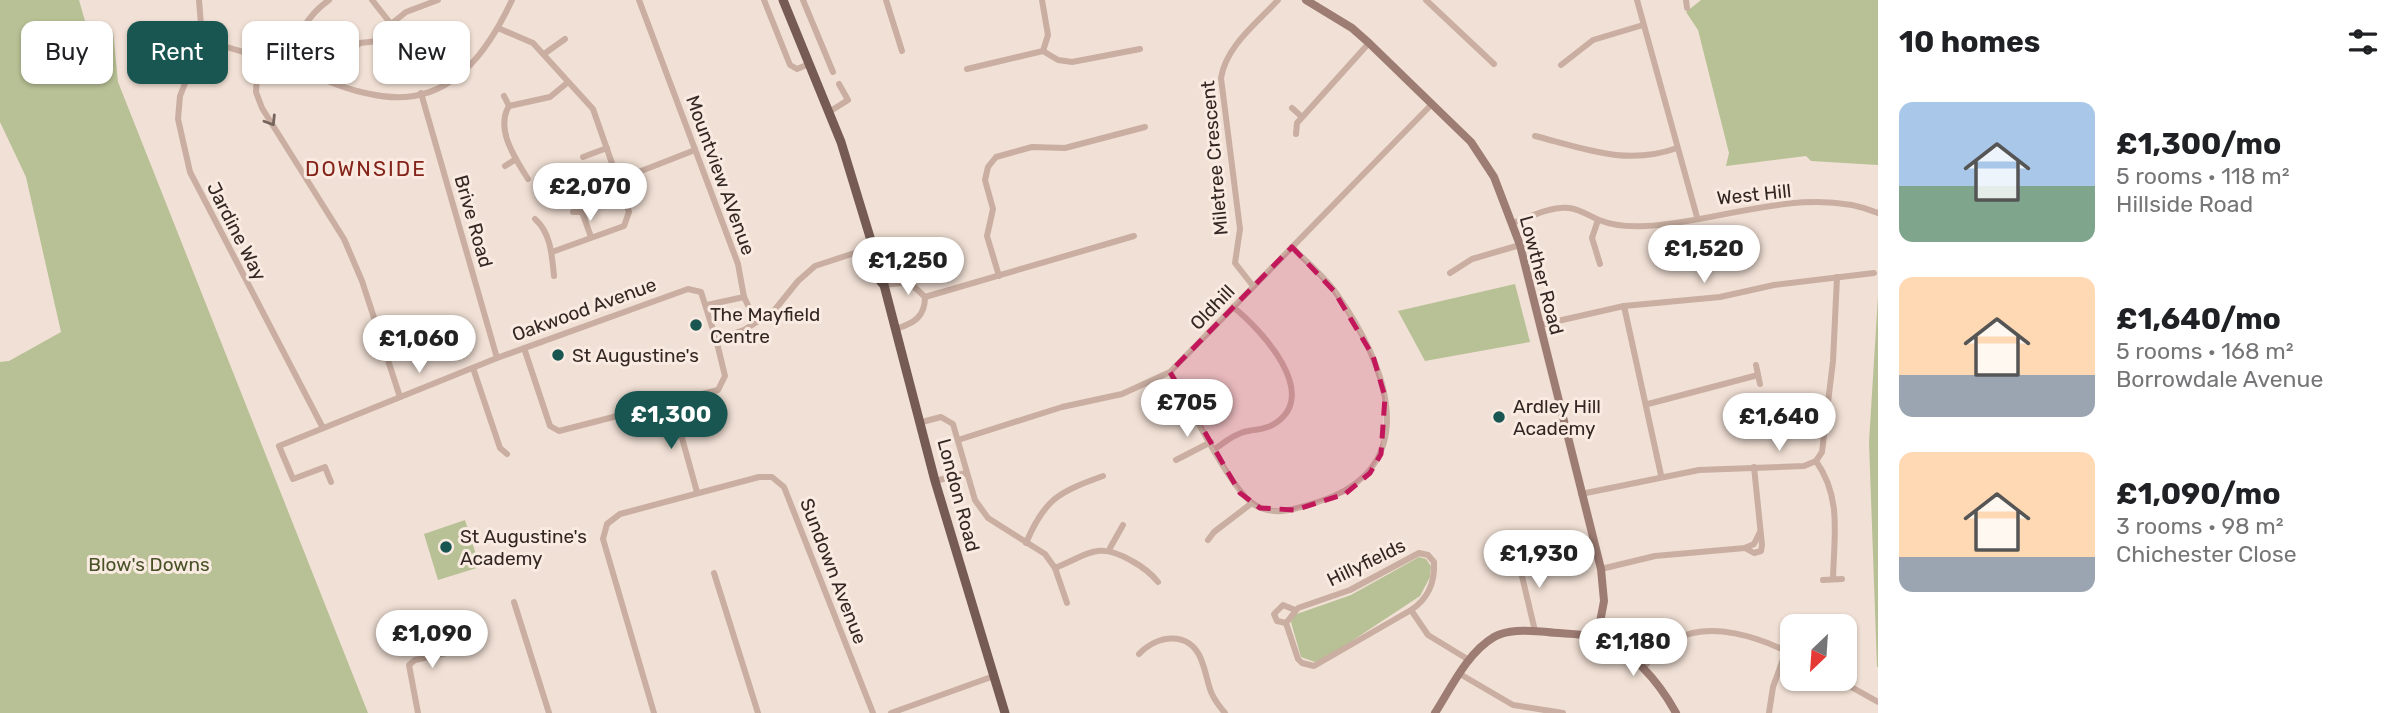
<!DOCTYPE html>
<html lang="en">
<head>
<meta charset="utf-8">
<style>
  body { margin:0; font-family:Rubik,sans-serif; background:#f2f2f2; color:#202124; height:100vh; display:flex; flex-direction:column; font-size:26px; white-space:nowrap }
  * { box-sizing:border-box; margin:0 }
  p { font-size:23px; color:#757577 }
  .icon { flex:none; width:38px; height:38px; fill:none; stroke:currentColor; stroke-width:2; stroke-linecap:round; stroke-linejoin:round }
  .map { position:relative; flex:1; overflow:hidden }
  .details { display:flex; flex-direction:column; background:#fff; width:525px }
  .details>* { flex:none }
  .banner { position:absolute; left:21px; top:21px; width:665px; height:63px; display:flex; gap:14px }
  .needle { width:46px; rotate:205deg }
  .tools { position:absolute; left:1780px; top:614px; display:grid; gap:14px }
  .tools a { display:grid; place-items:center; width:77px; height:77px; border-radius:14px; background:#fff; box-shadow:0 2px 5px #0004; font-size:35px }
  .price { position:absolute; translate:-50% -60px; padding:0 16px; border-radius:24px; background:#fff; color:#222; font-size:23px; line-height:46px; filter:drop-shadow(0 2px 4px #0008) }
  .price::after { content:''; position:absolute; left:50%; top:42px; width:21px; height:16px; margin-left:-10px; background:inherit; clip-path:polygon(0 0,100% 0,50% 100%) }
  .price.selected { background:#195651; color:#fff }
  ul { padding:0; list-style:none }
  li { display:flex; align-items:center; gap:21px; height:175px; padding:0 21px }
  li span { display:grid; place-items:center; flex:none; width:196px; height:140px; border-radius:14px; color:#555 }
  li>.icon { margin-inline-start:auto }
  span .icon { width:84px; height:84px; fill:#fffc; stroke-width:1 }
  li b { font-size:30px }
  h2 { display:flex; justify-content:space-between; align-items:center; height:84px; padding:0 21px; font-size:30px }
  .pill { padding:0 24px; border-radius:14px; background:#fff; box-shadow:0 2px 5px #0004; font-size:24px; line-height:63px }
  .pill.selected { background:#195651; color:#fff }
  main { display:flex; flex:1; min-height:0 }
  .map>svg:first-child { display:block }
  .green { fill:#b8c095 }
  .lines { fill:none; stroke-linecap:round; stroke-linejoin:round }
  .street { stroke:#c9aea1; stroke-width:6 }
  .secondary { stroke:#9d7c73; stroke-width:8 }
  .primary { stroke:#765b54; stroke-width:9 }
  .oneway { stroke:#76645c }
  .marked { fill:#c2185b; fill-opacity:0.2; stroke:#c2185b; stroke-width:5; stroke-dasharray:14 9; stroke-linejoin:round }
  .poi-dot { fill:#195651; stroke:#f9ebe1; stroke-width:2.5 }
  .labels { text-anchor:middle; stroke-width:6; stroke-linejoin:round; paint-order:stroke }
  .street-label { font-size:19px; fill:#332724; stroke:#f9ebe1 }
  .poi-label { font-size:19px; fill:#332724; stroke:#f9ebe1; text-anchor:start }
  .park-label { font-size:19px; fill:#495227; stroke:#f9ebe1 }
  .neighbourhood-label { font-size:21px; letter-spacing:2px; fill:#85241a; stroke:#f9ebe1 }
</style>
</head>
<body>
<main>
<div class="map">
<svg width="1878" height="713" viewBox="0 0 1878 713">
  <rect width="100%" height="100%" fill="#f1e0d5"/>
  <g class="green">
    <path d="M0 0H79L89 35 113 31 118 82 368 713H0V362L9 361 61 332 26 177 0 122Z"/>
    <path d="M1701 0H1878V165L1811 161 1806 156 1726 166 1729 153 1698 30 1686 12Z"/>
    <path d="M1515 284 1530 342 1425 361 1398 311Z"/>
    <path d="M1878 296V667H1877L1869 442Z"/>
    <path d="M465 520 480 567 438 580 424 534Z"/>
    <path d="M1419 557 1426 559 1431 566 1430 577 1420 596 1326 658 1315 662 1301 657 1291 622 1294 615 1351 595Z"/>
  </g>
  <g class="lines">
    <g class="street">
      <path d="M199 0 201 25 212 42C238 52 263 56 289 65 315 75 342 89 370 94 444 111 484 60 512 0"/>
      <path d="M372 0 391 24 406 12 438 0"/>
      <path d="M639 0 738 264 744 297 756 322"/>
      <path d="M764 0 790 65 797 69 809 64"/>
      <path d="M803 0 833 72"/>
      <path d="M886 0 902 51"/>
      <path d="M1426 0 1494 64"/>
      <path d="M1637 0 1697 217"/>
      <path d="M1686 0 1687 8"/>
      <path d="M498 28 533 43 593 109 629 212 624 226 552 252"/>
      <path d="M393 29 409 51 420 46 427 49"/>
      <path d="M378 41 392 61"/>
      <path d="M212 42 188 76 180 96 178 119 190 172 323 428"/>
      <path d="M1043 51 1058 60 1072 62 1140 49"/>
      <path d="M544 54 565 39"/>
      <path d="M258 57 256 92 262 108 344 239 362 281 400 397"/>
      <path d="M342 58 360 43 378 41 393 30"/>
      <path d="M286 64C297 38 305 17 329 0"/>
      <path d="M1561 65 1593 40 1643 25"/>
      <path d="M967 69 1043 51 1048 35 1042 0"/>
      <path d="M421 93 497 358"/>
      <path d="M504 96 509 106"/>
      <path d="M1292 108 1302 117"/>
      <path d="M829 112 848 100 839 84"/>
      <path d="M1296 134 1297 123 1369 43"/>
      <path d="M1535 136C1585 149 1627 166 1677 148"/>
      <path d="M583 157 607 148"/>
      <path d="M505 166 516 159"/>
      <path d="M528 179C515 158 495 129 509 106L550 97 567 83"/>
      <path d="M618 180 695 150"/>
      <path d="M573 212H582L586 203"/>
      <path d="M582 212 591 237"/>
      <path d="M535 219C551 233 552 256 554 276"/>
      <path d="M1598 220 1592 238 1600 264"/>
      <path d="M1513 223C1529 217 1552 206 1569 208 1579 209 1590 216 1599 220 1614 226 1630 227 1646 226 1717 223 1808 183 1878 213"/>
      <path d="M1450 273 1472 259 1520 245"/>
      <path d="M999 276 987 236 993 209 985 180 988 167 996 157 1032 147 1065 148 1145 127"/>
      <path d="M884 285 909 282 925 297C925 317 914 323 896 329"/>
      <path d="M1253 286 1235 263 1240 229 1221 78C1226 46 1257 23 1278 0"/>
      <path d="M925 297 1134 236"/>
      <path d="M707 305 744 297"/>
      <path d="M1624 306 1661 475"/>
      <path d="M1540 325 1624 306 1720 297 1774 285 1874 273"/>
      <path d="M524 348 550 426 559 431 718 390 725 376 716 339 744 330 773 312 798 281 815 266 873 247"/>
      <path d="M1756 365 1760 384"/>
      <path d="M473 368 500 448 507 454"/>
      <path d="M1170 372C1188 402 1228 485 1252 503 1272 518 1296 509 1318 502 1427 467 1386 363 1336 293 1324 276 1306 262 1292 247"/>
      <path d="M672 402 697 492"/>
      <path d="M1648 404 1758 375"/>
      <path d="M922 422 941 417 953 424 975 500 988 518 1045 554 1055 568 1067 603"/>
      <path d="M958 440 1062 407 1122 394 1170 372 1432 104"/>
      <path d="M1215 449C1225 442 1236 433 1248 431 1257 429 1265 430 1274 424 1322 395 1261 329 1233 307"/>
      <path d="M1176 460 1211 442"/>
      <path d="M1816 461C1842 498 1834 535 1833 579"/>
      <path d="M935 481 966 473"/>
      <path d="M331 482 325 467 293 479 279 446 497 358 688 289 701 292 716 339"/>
      <path d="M1581 494 1699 470 1804 466 1816 461 1822 452 1833 361 1837 277"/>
      <path d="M1208 540 1214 532 1252 503"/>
      <path d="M1026 543C1045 498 1059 492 1103 476"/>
      <path d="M1110 548 1123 525"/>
      <path d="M1745 548 1754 553 1761 551 1762 545 1754 467"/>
      <path d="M1517 555 1535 631"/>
      <path d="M1055 568C1089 554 1098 541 1132 561 1143 567 1150 572 1158 582"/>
      <path d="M1601 569 1655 556 1745 548 1754 544 1760 532"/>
      <path d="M714 573 758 713"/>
      <path d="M1823 580 1842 579"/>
      <path d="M514 602 549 713"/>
      <path d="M1411 610C1428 599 1435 582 1434 562L1428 555 1419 553 1350 590 1298 608 1286 623 1298 659 1302 663 1314 666 1411 610 1428 635 1469 660"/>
      <path d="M1286 623 1277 621 1274 614 1283 605 1295 610"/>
      <path d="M1139 654C1157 635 1189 630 1201 659 1211 684 1205 690 1225 713"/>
      <path d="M1643 668C1653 657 1663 645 1676 639 1711 621 1759 637 1792 654"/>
      <path d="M1460 674 1513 705 1563 713"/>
      <path d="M1837 679 1878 702"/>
      <path d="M418 713 409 665 415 660 477 646"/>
      <path d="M654 713 603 539 607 524 620 514 759 477H772L784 487 873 713"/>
      <path d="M891 713 994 676"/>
      <path d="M1769 713 1773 687 1786 651"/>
    </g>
    <g class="secondary">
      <path d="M1306 0 1352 28 1369 43 1471 142 1494 177 1520 245 1601 569 1604 601 1597 638"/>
      <path d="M1435 713C1451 688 1467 653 1494 637 1509 628 1531 631 1547 632 1562 634 1580 633 1595 637 1631 648 1659 682 1676 713"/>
    </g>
    <g class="primary">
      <path d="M783 0 841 142 873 247 882 262 884 285 935 481 1005 713"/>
      <path d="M873 249 872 271 883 284"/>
    </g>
  </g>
  <defs><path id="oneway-chevron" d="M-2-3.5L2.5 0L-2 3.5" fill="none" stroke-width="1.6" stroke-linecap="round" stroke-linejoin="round" transform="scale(1.75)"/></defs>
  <use class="oneway" href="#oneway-chevron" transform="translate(271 121) rotate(58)"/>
  <path class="marked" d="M1292 247 1334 291 1373 356 1385 397 1381 454 1370 473 1345 494 1295 510 1260 508 1240 493 1170 372Z"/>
  <g class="poi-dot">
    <circle cx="696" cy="325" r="7"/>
    <circle cx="558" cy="355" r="7"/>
    <circle cx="1499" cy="417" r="7"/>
    <circle cx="446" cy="547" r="7"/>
  </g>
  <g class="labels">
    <g class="street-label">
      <text transform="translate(1214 158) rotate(-95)" y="7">Miletree Crescent</text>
      <text transform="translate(721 175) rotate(70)" y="7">Mountview AVenue</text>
      <text transform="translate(1754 194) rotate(-6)" y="7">West Hill</text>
      <text transform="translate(474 221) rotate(74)" y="7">Brive Road</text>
      <text transform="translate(237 231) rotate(63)" y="7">Jardine Way</text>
      <text transform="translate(1542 275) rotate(75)" y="7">Lowther Road</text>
      <text transform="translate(1212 307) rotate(-46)" y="7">Oldhill</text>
      <text transform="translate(584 309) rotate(-20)" y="7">Oakwood Avenue</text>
      <text transform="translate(959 495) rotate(75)" y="7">London Road</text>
      <text transform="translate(1366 562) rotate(-26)" y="7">Hillyfields</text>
      <text transform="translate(834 571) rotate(69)" y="7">Sundown Avenue</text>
    </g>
    <g class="poi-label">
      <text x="710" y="321">The Mayfield<tspan x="710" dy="22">Centre</tspan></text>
      <text x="572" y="362">St Augustine's</text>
      <text x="1513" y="413">Ardley Hill<tspan x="1513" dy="22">Academy</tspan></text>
      <text x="460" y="543">St Augustine's<tspan x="460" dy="22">Academy</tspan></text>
    </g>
    <g class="park-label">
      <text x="149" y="571">Blow's Downs</text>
    </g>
    <g class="neighbourhood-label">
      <text x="366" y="176">DOWNSIDE</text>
    </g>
  </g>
</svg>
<div class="tools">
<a><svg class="needle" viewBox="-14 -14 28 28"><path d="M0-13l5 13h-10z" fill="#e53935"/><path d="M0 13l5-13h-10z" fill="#757577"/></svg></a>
</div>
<b class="price" style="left:590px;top:223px">£2,070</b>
<b class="price" style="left:1704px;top:285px">£1,520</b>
<b class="price" style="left:908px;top:297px">£1,250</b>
<b class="price" style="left:419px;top:375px">£1,060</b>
<b class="price" style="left:1187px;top:439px">£705</b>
<b class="price selected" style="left:671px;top:451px">£1,300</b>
<b class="price" style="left:1779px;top:453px">£1,640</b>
<b class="price" style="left:1539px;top:590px">£1,930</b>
<b class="price" style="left:432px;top:670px">£1,090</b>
<b class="price" style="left:1633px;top:678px">£1,180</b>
<div class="banner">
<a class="pill">Buy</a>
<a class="pill selected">Rent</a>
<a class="pill">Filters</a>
<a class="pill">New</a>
</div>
</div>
<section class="details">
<h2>10 homes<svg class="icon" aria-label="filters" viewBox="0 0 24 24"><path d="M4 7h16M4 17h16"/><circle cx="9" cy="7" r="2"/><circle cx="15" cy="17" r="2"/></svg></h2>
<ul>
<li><span style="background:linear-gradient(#a9c7e8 60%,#7fa58c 0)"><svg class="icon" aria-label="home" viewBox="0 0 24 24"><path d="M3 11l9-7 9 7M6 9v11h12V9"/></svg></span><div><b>£1,300/mo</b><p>5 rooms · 118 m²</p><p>Hillside Road</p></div></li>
<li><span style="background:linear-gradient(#ffd9b3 70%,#9aa5b1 0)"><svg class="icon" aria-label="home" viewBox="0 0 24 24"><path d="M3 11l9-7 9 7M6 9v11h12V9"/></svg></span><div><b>£1,640/mo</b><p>5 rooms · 168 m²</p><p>Borrowdale Avenue</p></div></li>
<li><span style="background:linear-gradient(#ffd9b3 75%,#9aa5b1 0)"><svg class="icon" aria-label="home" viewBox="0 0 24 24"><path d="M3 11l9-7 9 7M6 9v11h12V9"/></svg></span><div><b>£1,090/mo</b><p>3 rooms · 98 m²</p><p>Chichester Close</p></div></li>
</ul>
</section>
</main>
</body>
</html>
